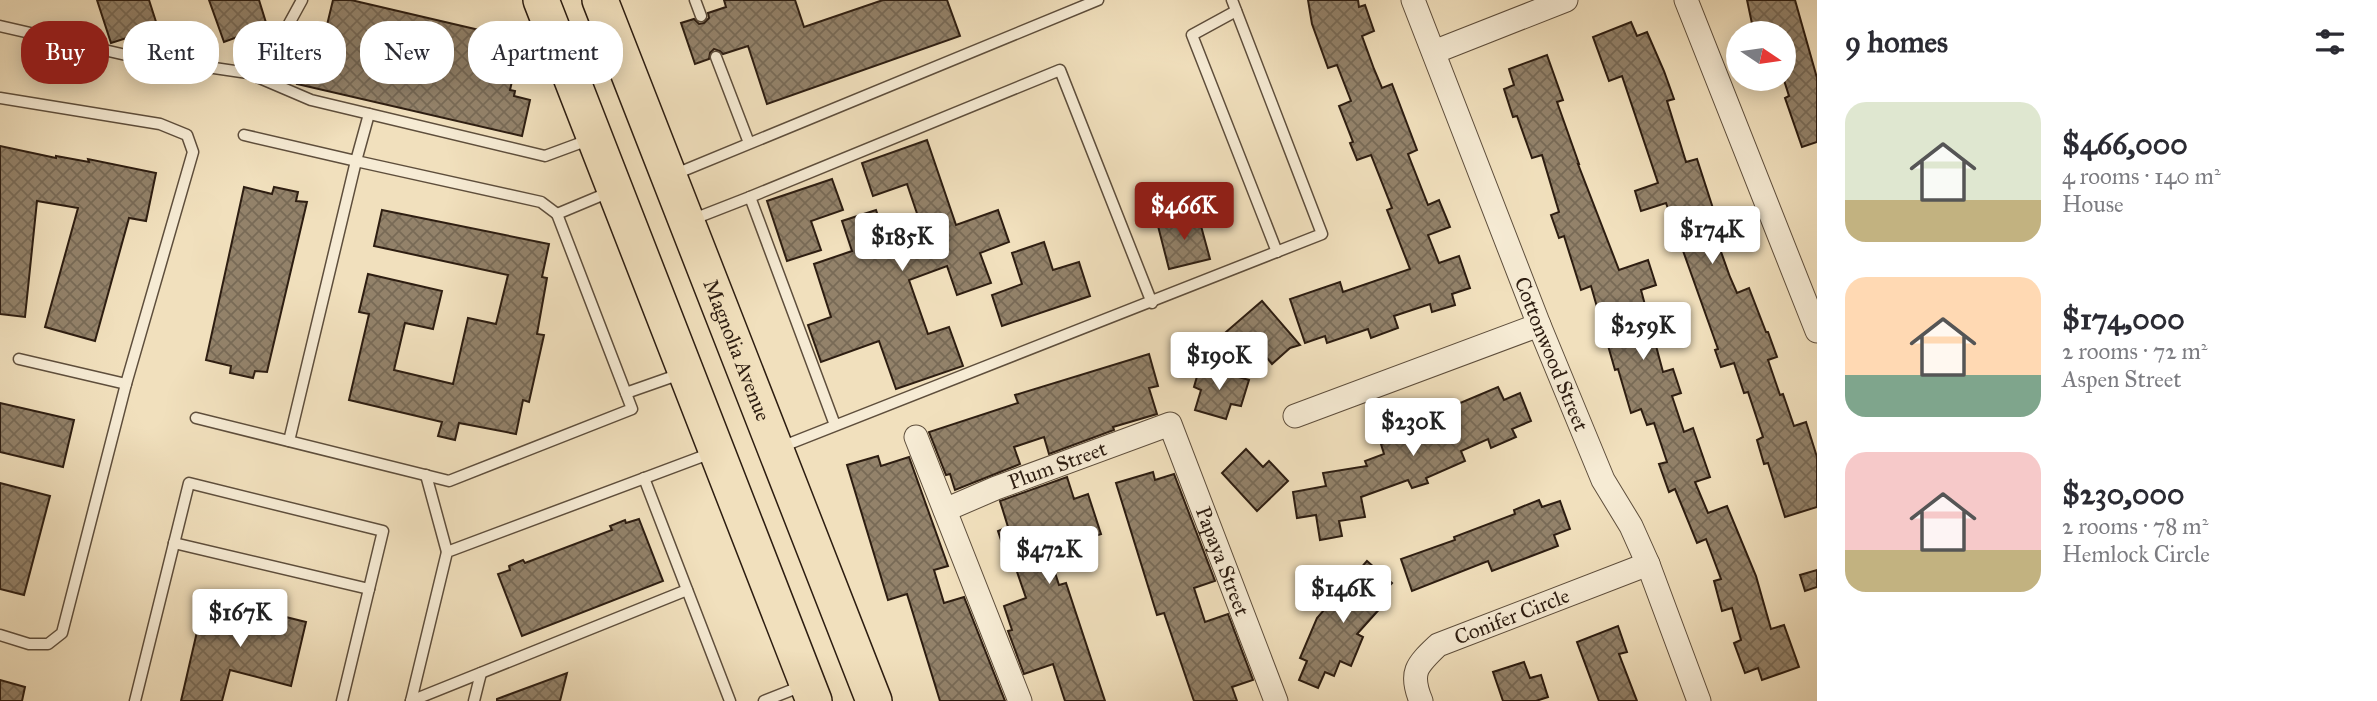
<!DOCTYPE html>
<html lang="en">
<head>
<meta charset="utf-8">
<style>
  body { margin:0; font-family:"IM FELL Great Primer",serif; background:#f2f2f3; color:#2b2b33; height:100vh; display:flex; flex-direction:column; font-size:26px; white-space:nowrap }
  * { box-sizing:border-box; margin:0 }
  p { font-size:23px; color:#7c7c81 }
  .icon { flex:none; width:38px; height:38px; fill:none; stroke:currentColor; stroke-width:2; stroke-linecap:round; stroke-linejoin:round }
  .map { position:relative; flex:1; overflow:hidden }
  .side { display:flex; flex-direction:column; background:#fff; width:560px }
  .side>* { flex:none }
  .top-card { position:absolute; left:21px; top:21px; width:665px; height:63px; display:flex; gap:14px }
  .needle { width:46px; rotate:103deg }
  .tools { position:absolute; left:1726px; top:21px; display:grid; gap:14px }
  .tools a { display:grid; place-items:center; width:70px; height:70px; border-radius:50%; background:#fff; box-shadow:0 4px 18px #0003; font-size:35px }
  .price { position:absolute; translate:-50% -60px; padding:0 16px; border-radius:7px; background:#fff; color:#222; font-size:23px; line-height:46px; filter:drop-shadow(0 2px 4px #0008) }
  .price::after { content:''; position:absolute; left:50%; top:42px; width:21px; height:16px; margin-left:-10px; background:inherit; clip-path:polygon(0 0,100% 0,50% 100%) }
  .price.on { background:#8f2418; color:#fff }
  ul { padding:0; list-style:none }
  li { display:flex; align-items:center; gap:21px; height:175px; padding:0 28px }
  li span { display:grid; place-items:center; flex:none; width:196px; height:140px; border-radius:21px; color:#555 }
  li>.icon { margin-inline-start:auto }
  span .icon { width:84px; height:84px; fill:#fffc; stroke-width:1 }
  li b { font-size:30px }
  h2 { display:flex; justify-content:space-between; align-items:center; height:84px; padding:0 28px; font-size:30px }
  .tag { padding:0 24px; border-radius:28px; background:#fff; box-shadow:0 4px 18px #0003; font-size:24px; line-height:63px }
  .tag.on { background:#8f2418; color:#fff }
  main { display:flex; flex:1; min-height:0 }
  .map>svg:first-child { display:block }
  .building { fill:url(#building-cross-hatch); stroke:#2d1d11; stroke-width:2 }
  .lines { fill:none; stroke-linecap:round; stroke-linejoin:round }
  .lane-casing { stroke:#5e4e3c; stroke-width:13 }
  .street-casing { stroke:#5e4e3c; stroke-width:25 }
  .primary-casing { stroke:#2d1d11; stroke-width:38 }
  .lane { stroke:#f6ebd4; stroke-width:10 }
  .street { stroke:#f6ebd4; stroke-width:23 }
  .primary { stroke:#f1e0bd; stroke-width:35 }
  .labels { text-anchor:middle; stroke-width:7; stroke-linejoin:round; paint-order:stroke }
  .street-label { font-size:21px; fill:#2d1d11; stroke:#f6ebd4 }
</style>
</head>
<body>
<main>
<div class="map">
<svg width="1817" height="701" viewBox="0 0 1817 701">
  <defs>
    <pattern id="building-cross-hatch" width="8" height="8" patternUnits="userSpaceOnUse" patternTransform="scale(1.75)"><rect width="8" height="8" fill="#93826a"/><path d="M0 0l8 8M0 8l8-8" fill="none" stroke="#786a56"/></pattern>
  </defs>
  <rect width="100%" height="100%" fill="#f1e0bd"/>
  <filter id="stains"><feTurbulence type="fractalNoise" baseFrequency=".00286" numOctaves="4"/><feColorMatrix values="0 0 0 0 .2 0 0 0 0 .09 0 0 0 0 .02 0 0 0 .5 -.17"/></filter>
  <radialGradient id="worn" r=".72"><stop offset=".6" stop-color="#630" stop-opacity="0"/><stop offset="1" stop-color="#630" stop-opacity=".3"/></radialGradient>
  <g class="building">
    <path d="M97 0H149L158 28 111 43Z"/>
    <path d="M209 0H259L267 26 224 42Z"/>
    <path d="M333 0H351L505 36 498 60 516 64 510 90 515 91 514 96 530 100 522 136 297 84 307 42 322 46Z"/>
    <path d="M724 0H795L804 27 883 0H947L960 36 767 104 748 46 723 54 720 51 714 49 710 53 709 59 695 64 681 23 694 19 699 24 704 23 709 18 708 13 726 7Z"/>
    <path d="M1308 0H1358L1359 7 1365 5 1374 31 1362 36 1374 69 1382 88 1392 84 1417 150 1408 154 1428 205 1439 200 1450 227 1428 235 1439 263 1459 256 1470 288 1452 294 1455 305 1432 312 1430 304 1394 316 1398 328 1371 338 1368 329 1327 343 1325 336 1305 343 1290 299 1340 282 1343 292 1410 269 1387 210 1392 208 1371 155 1357 160 1350 143 1353 142 1339 106 1351 101 1337 65 1328 68 1312 24Z"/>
    <path d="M1747 0H1795L1817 78V142L1802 147 1785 98 1789 96 1783 77V33H1754Z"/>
    <path d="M1631 22 1637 36 1647 32 1664 71 1674 99 1667 101 1686 162 1697 159 1721 233 1715 235 1730 277 1737 293 1749 288 1766 332H1768L1777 357 1768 360 1780 395 1783 394 1794 426 1806 422 1817 457V507L1785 517 1768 463 1764 464 1757 440 1763 437 1748 392 1744 393 1734 363 1721 367 1715 350 1718 349 1666 203 1641 211 1635 191 1658 183 1622 76 1609 81 1593 37Z"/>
    <path d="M1547 55 1563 100 1557 102 1579 164H1578L1619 270 1648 260 1656 285 1641 290 1663 372 1673 369 1681 393 1672 396 1684 432 1693 428 1710 477 1695 482 1708 513 1727 506 1756 576 1771 629 1784 625 1799 667 1762 680 1758 668 1745 673 1734 643 1741 640 1732 608 1722 611 1714 581 1721 579 1706 539 1697 543 1675 489 1669 492 1659 464 1667 462 1654 423 1647 425 1641 409 1631 413 1618 369 1615 370 1591 286 1581 290 1564 236 1559 238 1551 215 1559 212 1542 155 1532 158 1517 116 1513 117 1504 89 1514 85 1509 69Z"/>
    <path d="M927 140 956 225 998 210 1009 242 980 253 991 283 957 295 947 266 909 280 928 334 949 327 963 366 896 389 879 341 821 362 808 325 831 317 814 264 852 251 842 221 876 210 889 249 925 237 907 184 873 196 862 163Z"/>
    <path d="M0 146 56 158V156L89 162 88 159 156 173 146 221 129 218 95 341 45 327 78 208 37 201 25 317 0 314Z"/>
    <path d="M832 179 843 210 811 221 821 250 787 261 767 201Z"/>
    <path d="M244 187 272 194 274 187 298 192 296 201 307 202 267 372 255 371 253 378 230 373 231 366 206 360Z"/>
    <path d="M382 210 549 244 542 277 547 278 537 334 544 335 529 402 523 400 516 434 459 423 455 440 438 436 442 422 349 400 369 314 359 312 368 274 442 291 433 329 405 323 394 370 453 384 468 318 496 324 508 275 374 246Z"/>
    <path d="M1198 215 1210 259 1169 269 1158 226Z"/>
    <path d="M1044 242 1053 270 1079 262 1090 296 1002 326 992 295 1022 284 1012 253Z"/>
    <path d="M1262 301 1300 345 1290 348 1272 364 1258 347 1250 374 1219 338Z"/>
    <path d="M1149 354 1158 386 1149 388 1157 414 1113 427 1114 430 1049 454 1044 437 1014 447 1020 464 955 490 950 474 946 475 929 432 1018 403 1015 395Z"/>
    <path d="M1200 366 1249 380 1241 406 1231 404 1226 419 1195 410 1201 390 1194 387Z"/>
    <path d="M1498 387 1504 400 1520 393 1531 421 1512 429 1516 437 1491 448 1488 439 1461 451 1465 461 1426 478 1428 483 1412 488 1408 480 1361 497 1365 517 1339 521 1342 536 1320 540 1316 515 1297 518 1293 492 1326 486 1323 473 1367 466 1365 461 1384 454 1381 444 1426 427 1422 419Z"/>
    <path d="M0 403 74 420 63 467 0 452Z"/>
    <path d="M1246 449 1263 467 1269 461 1288 481 1257 511 1222 473Z"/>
    <path d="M878 456 881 466 909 457 948 566 934 570 944 603 964 597 1005 701H940L907 594 888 600 847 465Z"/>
    <path d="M1153 472 1155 480 1174 474 1215 581 1194 588 1205 622 1228 614 1253 680 1232 687 1237 701H1194L1164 613 1157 615 1116 483Z"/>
    <path d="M1067 477 1074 499 1088 494 1101 534 1048 551 1059 585 1066 583 1105 701H1065L1053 664 1024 674 1008 631 1012 630 1004 606 1026 598 1014 563 1009 564 998 531 1008 527 1000 501Z"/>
    <path d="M0 483 50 496 24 595 0 589Z"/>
    <path d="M1539 500 1542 507 1560 501 1570 529 1554 535 1558 546 1492 571 1488 561 1412 591 1401 559 1455 540 1454 537 1515 514 1514 510Z"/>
    <path d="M639 519 663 581 522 636 498 574 510 570 509 566 523 560 525 563 612 530 610 526 625 520 626 523Z"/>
    <path d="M1367 561 1392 583 1378 598 1384 604 1357 634 1363 637 1351 666 1340 661 1334 676 1325 672 1318 688 1299 680 1307 661 1300 658 1317 618Z"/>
    <path d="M1817 570V587L1805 591 1800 575Z"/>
    <path d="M205 597 306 622 291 686 230 670 222 701H181Z"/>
    <path d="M1618 626 1627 652 1619 654 1637 701H1599L1577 642Z"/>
    <path d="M1524 662 1530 678 1541 675 1548 697 1536 701H1503L1493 672Z"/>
    <path d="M567 673 560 701H497V699Z"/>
    <path d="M0 680 25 687 22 701H0Z"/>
  </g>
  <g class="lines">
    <g class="lane-casing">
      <g id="lane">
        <path d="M695 0 701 16"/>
        <path d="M1236 11 1192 35 1277 252"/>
        <path d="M0 26 126 55 248 73 267 64 302 0"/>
        <path d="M716 57 749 143"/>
        <path d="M248 73 311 100 545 156 591 139"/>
        <path d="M0 98 160 124 187 135 193 152 126 384 62 633 48 644H29L0 635"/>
        <path d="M244 135 356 161 369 114"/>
        <path d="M673 175 1098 0"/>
        <path d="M691 220 750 197"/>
        <path d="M19 359 126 384"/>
        <path d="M626 393 683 373"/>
        <path d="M196 418 449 481 632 409 557 214 612 191"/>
        <path d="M835 425 750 197 1060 70 1152 303"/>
        <path d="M289 441 356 161 541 202 557 214"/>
        <path d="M781 447 1322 234 1232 0"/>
        <path d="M426 475 447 552"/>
        <path d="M644 478 730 701"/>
        <path d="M174 543 369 589"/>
        <path d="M135 701 189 483 383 531 342 701"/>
        <path d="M411 701 447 552 714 452"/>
        <path d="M411 701 687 590"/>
        <path d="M474 701 481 673"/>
        <path d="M764 701 802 686"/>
      </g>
    </g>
    <g class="street-casing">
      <g id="street">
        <path id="s1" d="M1413 0 1539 325 1603 480 1631 526 1648 564 1699 701"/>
        <path d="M1686 0 1817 331"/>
        <path d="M1434 52 1566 0"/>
        <path d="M1295 416 1539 325"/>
        <path d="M916 437 1020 701"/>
        <path id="s2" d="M945 510 996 488 1170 424 1276 701"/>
        <path id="s3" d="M1421 701C1409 672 1417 665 1438 645L1648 564"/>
      </g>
    </g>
    <g class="primary-casing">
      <g id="primary">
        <path d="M541 0 814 701"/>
        <path id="s4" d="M600 0 874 701"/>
      </g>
    </g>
    <use href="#lane" class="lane"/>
    <use href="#street" class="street"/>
    <use href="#primary" class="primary"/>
  </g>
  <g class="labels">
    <g class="street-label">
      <text dy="7" stroke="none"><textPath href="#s4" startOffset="376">Magnolia Avenue</textPath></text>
      <text dy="7" stroke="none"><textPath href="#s1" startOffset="380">Cottonwood Street</textPath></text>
      <text dy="7" stroke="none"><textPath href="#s2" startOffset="121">Plum Street</textPath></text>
      <text dy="7" stroke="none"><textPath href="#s2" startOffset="388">Papaya Street</textPath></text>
      <text dy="7" stroke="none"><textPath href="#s3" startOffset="144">Conifer Circle</textPath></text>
    </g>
  </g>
  <rect width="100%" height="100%" filter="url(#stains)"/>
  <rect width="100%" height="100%" fill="url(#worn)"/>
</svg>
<div class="tools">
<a><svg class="needle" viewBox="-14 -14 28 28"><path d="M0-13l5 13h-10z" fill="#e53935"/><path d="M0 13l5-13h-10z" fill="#7c7c81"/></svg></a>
</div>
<b class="price on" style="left:1184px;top:242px">$466K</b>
<b class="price" style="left:1712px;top:266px">$174K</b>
<b class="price" style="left:902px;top:273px">$185K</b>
<b class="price" style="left:1643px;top:362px">$259K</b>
<b class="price" style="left:1219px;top:392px">$190K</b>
<b class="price" style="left:1413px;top:458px">$230K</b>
<b class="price" style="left:1049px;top:586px">$472K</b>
<b class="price" style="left:1343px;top:625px">$146K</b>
<b class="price" style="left:240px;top:649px">$167K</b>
<div class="top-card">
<a class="tag on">Buy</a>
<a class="tag">Rent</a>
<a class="tag">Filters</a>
<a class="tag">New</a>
<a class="tag">Apartment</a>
</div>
</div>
<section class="side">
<h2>9 homes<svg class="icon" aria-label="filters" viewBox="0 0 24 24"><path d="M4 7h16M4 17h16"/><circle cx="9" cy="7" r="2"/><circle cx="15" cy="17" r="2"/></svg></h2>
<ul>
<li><span style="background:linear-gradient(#dfe7d0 70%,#c2b280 0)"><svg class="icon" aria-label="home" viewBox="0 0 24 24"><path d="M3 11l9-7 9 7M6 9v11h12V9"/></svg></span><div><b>$466,000</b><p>4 rooms · 140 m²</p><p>House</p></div></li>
<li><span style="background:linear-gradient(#ffd9b3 70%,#7fa58c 0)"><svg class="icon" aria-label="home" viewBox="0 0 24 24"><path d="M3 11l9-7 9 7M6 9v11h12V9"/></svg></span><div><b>$174,000</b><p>2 rooms · 72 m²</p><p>Aspen Street</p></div></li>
<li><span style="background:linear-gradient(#f6c9c9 70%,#c2b280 0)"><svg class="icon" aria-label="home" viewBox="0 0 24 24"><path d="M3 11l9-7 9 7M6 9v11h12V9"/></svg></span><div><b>$230,000</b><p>2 rooms · 78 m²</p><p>Hemlock Circle</p></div></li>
</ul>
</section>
</main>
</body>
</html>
